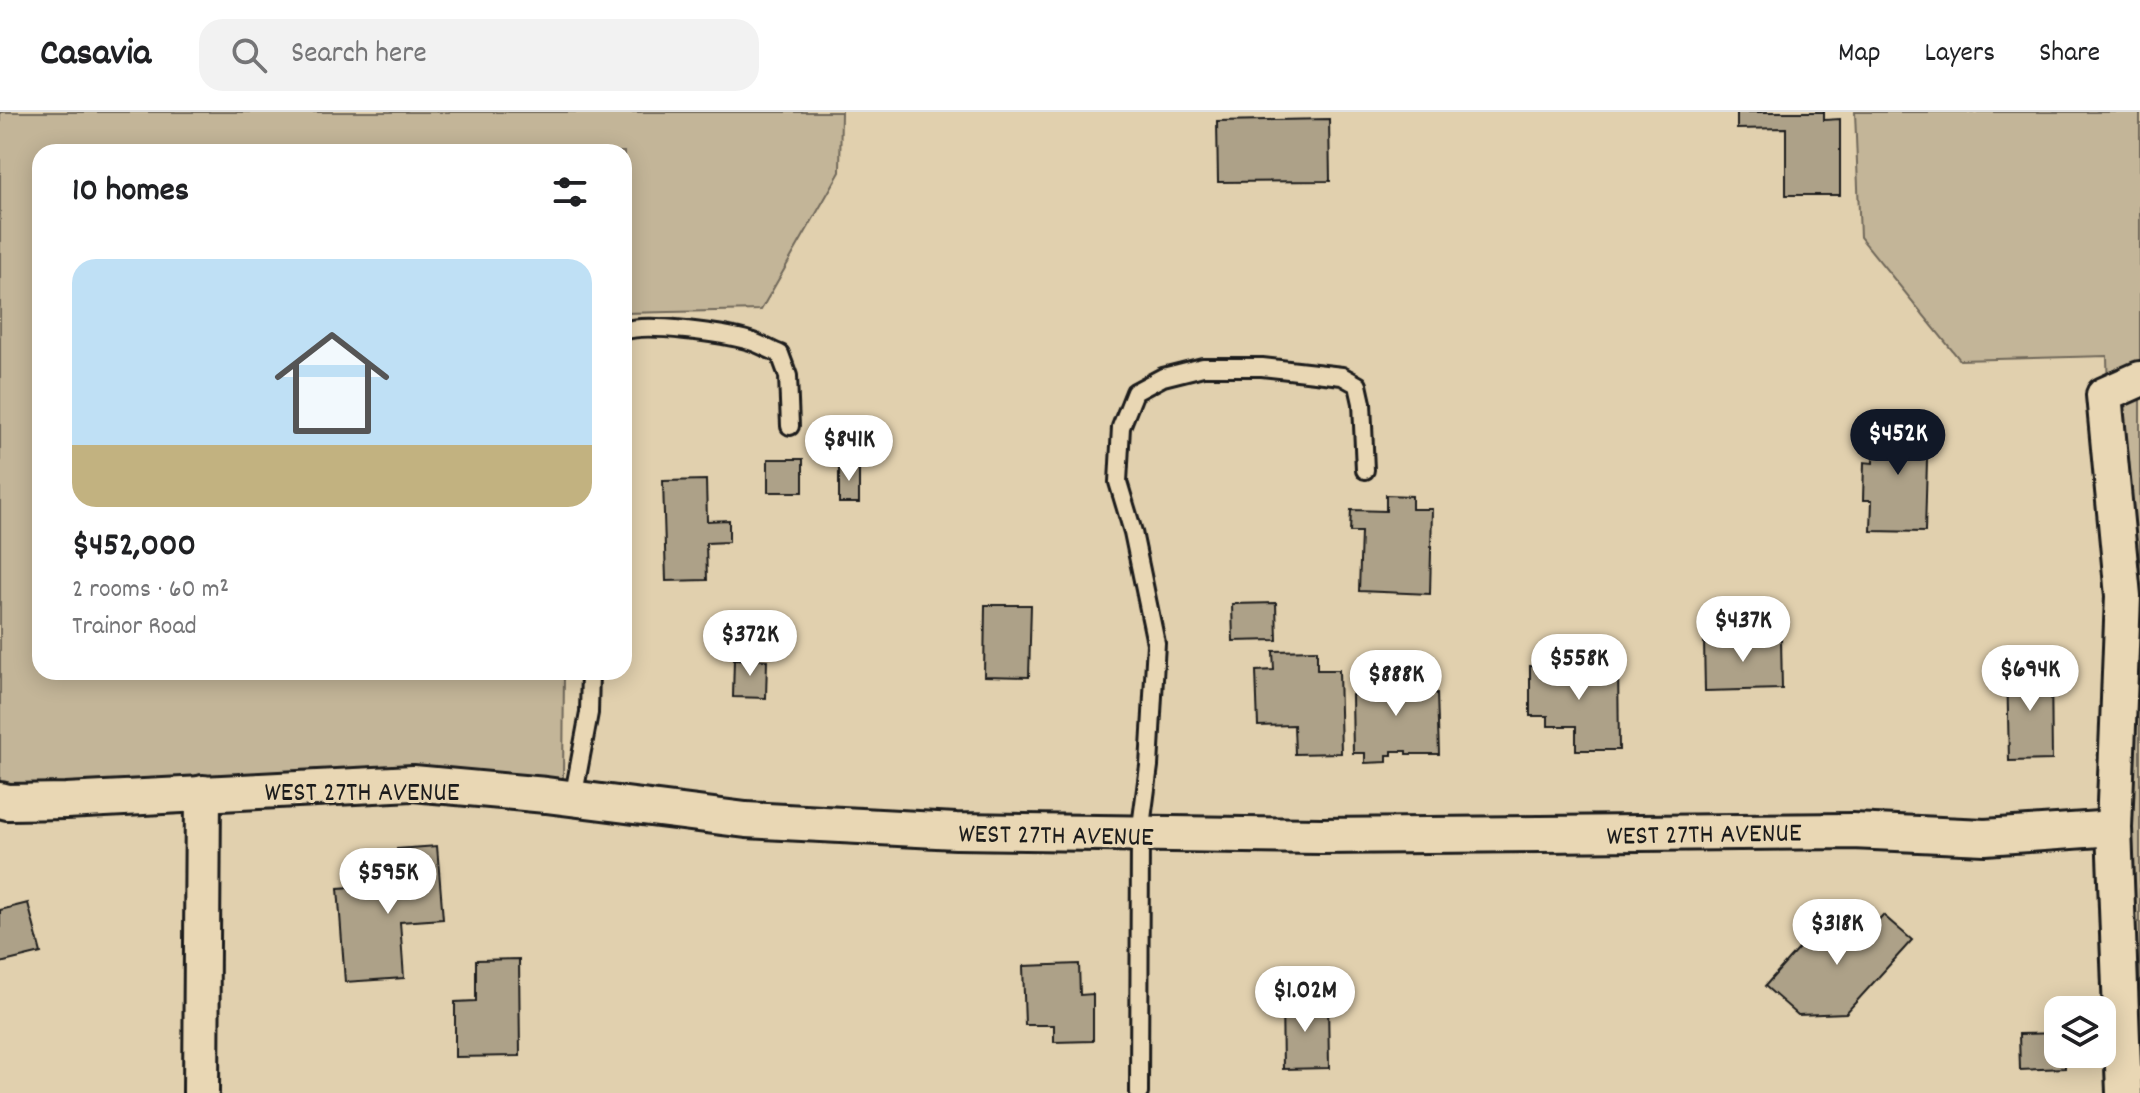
<!DOCTYPE html>
<html lang="en">
<head>
<meta charset="utf-8">
<style>
  body { margin:0; font-family:Dekko,sans-serif; background:#f2f2f2; color:#202124; height:100vh; display:flex; flex-direction:column; font-size:30px; white-space:nowrap }
  * { box-sizing:border-box; margin:0 }
  p { font-size:26px; color:#757577 }
  .icon { flex:none; width:44px; height:44px; fill:none; stroke:currentColor; stroke-width:2; stroke-linecap:round; stroke-linejoin:round }
  .map { position:relative; flex:1; overflow:hidden }
  .sheet { position:absolute; left:32px; top:32px; width:600px; height:536px; display:flex; flex-direction:column; background:#fff; border-radius:24px; box-shadow:0 4px 20px #0003 }
  .sheet>* { flex:none }
  .fabs { position:absolute; left:2044px; top:884px; display:grid; gap:16px }
  .fabs a { display:grid; place-items:center; width:72px; height:72px; border-radius:16px; background:#fff; box-shadow:0 4px 20px #0003; font-size:40px }
  .price { position:absolute; translate:-50% -68px; padding:0 18px; border-radius:28px; background:#fff; color:#222; font-size:26px; line-height:52px; filter:drop-shadow(0 2px 4px #0008) }
  .price::after { content:''; position:absolute; left:50%; top:48px; width:24px; height:18px; margin-left:-12px; background:inherit; clip-path:polygon(0 0,100% 0,50% 100%) }
  .price.current { background:#111827; color:#fff }
  ul { padding:0; list-style:none }
  li { display:grid; align-content:center; gap:16px; height:424px; padding:0 40px }
  li span { display:grid; place-items:center; height:248px; border-radius:24px; color:#555 }
  li>.icon { margin-inline-start:auto }
  span .icon { width:144px; height:144px; fill:#fffc; stroke-width:1 }
  li b { font-size:34px }
  h2 { display:flex; justify-content:space-between; align-items:center; height:96px; padding:0 40px; font-size:34px }
  header { display:flex; align-items:center; gap:48px; box-sizing:border-box; height:112px; padding:0 40px; background:#fff; border-bottom:2px solid #e0e0e0 }
  header strong { font-size:38px }
  nav { display:flex; gap:44px; margin-inline-start:auto; font-size:28px }
  .search { width:560px; height:72px; background:#f2f2f2; display:flex; align-items:center; gap:20px; box-sizing:border-box; padding:0 28px; border-radius:24px; color:#757577; font-size:30px }
  .map>svg:first-child { display:block }
  .green { fill:#c3b598; stroke:#70685a; stroke-width:2 }
  .building { fill:#ada188; stroke:#1c1c1c; stroke-width:2 }
  .lines { fill:none; stroke-linecap:round; stroke-linejoin:round }
  .lane-casing { stroke:#1c1c1c; stroke-width:22 }
  .street-casing { stroke:#1c1c1c; stroke-width:40 }
  .lane { stroke:#e9d7b4; stroke-width:16 }
  .street { stroke:#e9d7b4; stroke-width:34 }
  .labels { text-anchor:middle; stroke-width:6; stroke-linejoin:round; paint-order:stroke }
  .street-label { font-size:28px; fill:#1c1c1c; stroke:#e9d7b4 }
</style>
</head>
<body>
<header>
<strong>Casavia</strong>
<div class="search"><svg class="icon" aria-label="search" viewBox="0 0 24 24"><circle cx="10" cy="10" r="6"/><path d="M15 15l6 6"/></svg>Search here</div>
<nav><a>Map</a><a>Layers</a><a>Share</a></nav>
</header>
<div class="map">
<svg width="2140" height="981" viewBox="0 0 2140 981">
  <rect width="100%" height="100%" fill="#e1d0ae"/>
  <filter id="ink" filterUnits="userSpaceOnUse"><feTurbulence type="fractalNoise" baseFrequency=".0125" numOctaves="2"/><feDisplacementMap in="SourceGraphic" scale="16" xChannelSelector="R" yChannelSelector="G"/><feConvolveMatrix kernelMatrix="1 2 1 2 8 2 1 2 1" color-interpolation-filters="sRGB"/></filter>
  <g filter="url(#ink)">
    <g class="green">
      <path d="M0 0H841L840 60 761 198 624 201V40H40V560H564L563 667 546 666 0 688Z"/>
      <path d="M1855 0H2140V981H2126L2107 244 1960 248 1860 125Z"/>
    </g>
    <g class="building">
      <path d="M1737 0H1824V8L1840 7V83H1786V16L1737 17Z"/>
      <path d="M1329 7 1330 69 1218 70 1217 9Z"/>
      <path d="M1874 310 1928 312 1925 420 1871 419 1872 388H1863L1864 350 1873 351Z"/>
      <rect x="768" y="347" width="35" height="33"/>
      <rect x="839" y="351" width="20" height="40"/>
      <path d="M706 368 707 409 729 408V430L706 431 707 468 666 469 663 369Z"/>
      <path d="M1386 383 1412 384V397H1432L1430 482 1359 479 1361 420H1350L1351 398 1386 399Z"/>
      <path d="M1276 491 1277 528 1233 529 1232 492Z"/>
      <path d="M985 493H1031L1029 565 984 564Z"/>
      <path d="M1781 526 1782 577 1705 579 1704 528Z"/>
      <path d="M1317 538V558H1339L1341 641 1295 642 1294 613 1258 614 1256 559 1274 558 1273 539Z"/>
      <path d="M734 547 767 548 766 586 733 585Z"/>
      <path d="M1618 553 1619 638H1576V614H1548V604H1530V554Z"/>
      <path d="M2051 554 2052 648 2009 649 2007 555Z"/>
      <path d="M1420 556 1421 581H1437L1439 642H1406V639H1392V643H1387V650L1365 651V641H1353L1352 583H1380L1379 557Z"/>
      <path d="M437 734 443 807 400 810 404 866 345 870 338 776 399 772 397 737Z"/>
      <path d="M28 791 41 841 0 851V798Z"/>
      <path d="M1831 800 1861 827 1883 803 1912 828 1846 901 1798 903 1765 874Z"/>
      <path d="M519 847 520 944 455 945V890L476 889V848Z"/>
      <path d="M1079 852 1080 883 1093 882V929L1054 930V913H1025L1023 854Z"/>
      <path d="M1282 888H1328L1329 956 1283 957Z"/>
      <path d="M2058 921V942H2065V956L2020 958 2019 922Z"/>
    </g>
    <g class="lines">
      <g class="lane-casing">
        <g id="lane">
          <path d="M624 219C645 210 726 222 750 229 760 232 770 238 780 242L788 264 790 314"/>
          <path d="M573 687 589 601 590 560"/>
          <path d="M1139 981 1140 722 1149 654 1156 531 1133 420 1118 370 1121 315 1135 280 1163 265 1203 255H1262L1342 264 1358 273 1362 291 1365 358"/>
        </g>
      </g>
      <g class="street-casing">
        <g id="street">
          <path d="M0 688 8 690 66 689 413 671 546 683 746 708 956 719 1321 724 1852 719 1985 725 2114 716"/>
          <path d="M201 981 203 681"/>
          <path d="M2124 981 2114 716 2123 484 2104 283 2140 267"/>
        </g>
      </g>
      <use href="#lane" class="lane"/>
      <use href="#street" class="street"/>
    </g>
  </g>
  <g class="labels">
    <g class="street-label">
      <text x="362" y="688">WEST 27TH AVENUE</text>
      <text transform="translate(1704 720) rotate(-1)" y="10">WEST 27TH AVENUE</text>
      <text transform="translate(1056 721) rotate(1)" y="10">WEST 27TH AVENUE</text>
    </g>
  </g>
</svg>
<div class="fabs">
<a><svg class="icon" aria-label="layers" viewBox="0 0 24 24"><path d="M12 4l9 5-9 5-9-5zM3 14l9 5 9-5"/></svg></a>
</div>
<b class="price current" style="left:1898px;top:365px">$452K</b>
<b class="price" style="left:849px;top:371px">$841K</b>
<b class="price" style="left:1743px;top:552px">$437K</b>
<b class="price" style="left:750px;top:566px">$372K</b>
<b class="price" style="left:1579px;top:590px">$558K</b>
<b class="price" style="left:2030px;top:601px">$694K</b>
<b class="price" style="left:1396px;top:606px">$888K</b>
<b class="price" style="left:388px;top:804px">$595K</b>
<b class="price" style="left:1837px;top:855px">$318K</b>
<b class="price" style="left:1305px;top:922px">$1.02M</b>
<section class="sheet">
<h2>10 homes<svg class="icon" aria-label="filters" viewBox="0 0 24 24"><path d="M4 7h16M4 17h16"/><circle cx="9" cy="7" r="2"/><circle cx="15" cy="17" r="2"/></svg></h2>
<ul>
<li><span style="background:linear-gradient(#bfe0f5 75%,#c2b280 0)"><svg class="icon" aria-label="home" viewBox="0 0 24 24"><path d="M3 11l9-7 9 7M6 9v11h12V9"/></svg></span><div><b>$452,000</b><p>2 rooms · 60 m²</p><p>Trainor Road</p></div></li>
</ul>
</section>
</div>
</body>
</html>
